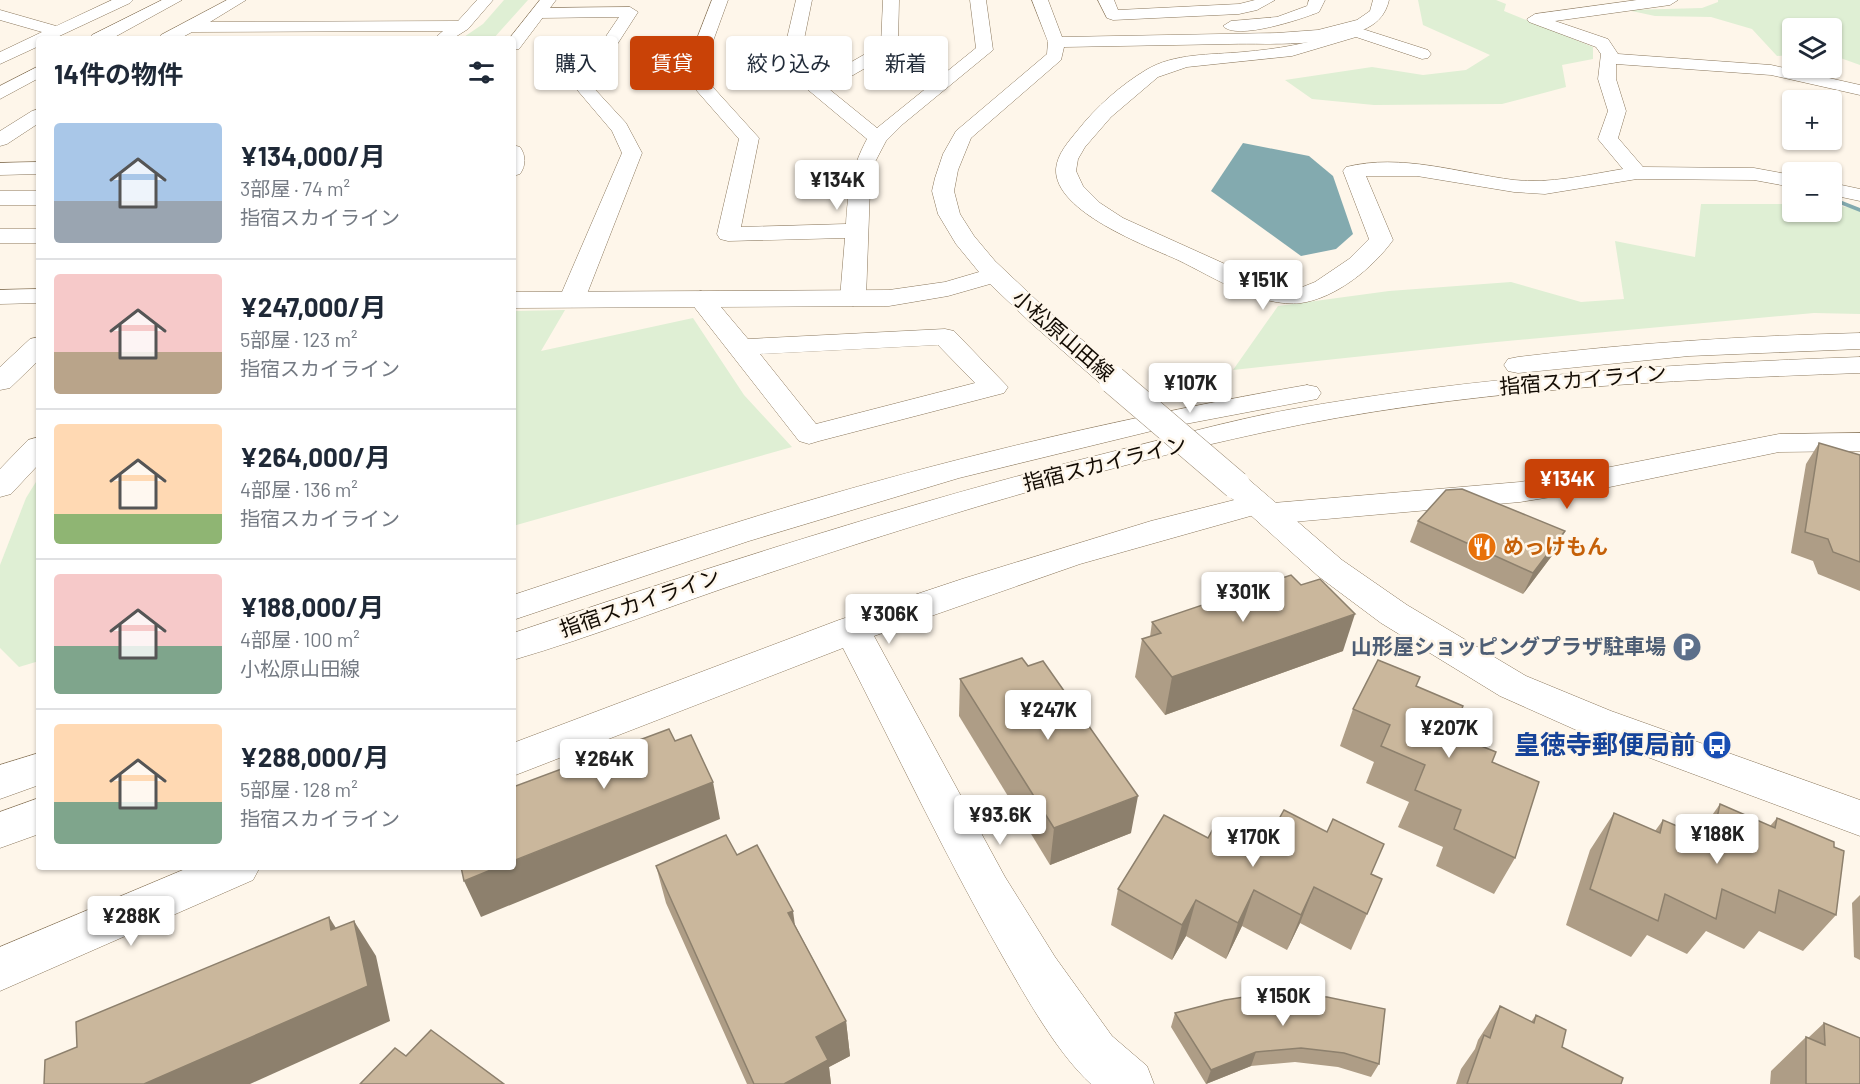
<!DOCTYPE html>
<html lang="ja">
<head>
<meta charset="utf-8">
<style>
  body { margin:0; font-family:Barlow,"Noto Sans JP",sans-serif; background:#f2f2f3; color:#1f2937; height:100vh; display:flex; flex-direction:column; font-size:22px; white-space:nowrap }
  * { box-sizing:border-box; margin:0 }
  p { font-size:20px; color:#747a83 }
  .icon { flex:none; width:33px; height:33px; fill:none; stroke:currentColor; stroke-width:2; stroke-linecap:round; stroke-linejoin:round }
  .map { position:relative; flex:1; overflow:hidden }
  .panel { position:absolute; left:36px; top:36px; width:480px; height:834px; display:flex; flex-direction:column; background:#fff; border-radius:6px; box-shadow:0 2px 4px #0004 }
  .panel>* { flex:none }
  .hud { position:absolute; left:534px; top:36px; width:570px; height:54px; display:flex; gap:12px }
  .controls { position:absolute; left:1782px; top:18px; display:grid; gap:12px }
  .controls a { display:grid; place-items:center; width:60px; height:60px; border-radius:6px; background:#fff; box-shadow:0 2px 4px #0004; font-size:30px }
  .price { position:absolute; translate:-50% -51px; padding:0 14px; border-radius:6px; background:#fff; color:#222; font-size:20px; line-height:39px; filter:drop-shadow(0 2px 3px #0008) }
  .price::after { content:''; position:absolute; left:50%; top:36px; width:18px; height:14px; margin-left:-9px; background:inherit; clip-path:polygon(0 0,100% 0,50% 100%) }
  .price.current { background:#c94207; color:#fff }
  ul { padding:0; list-style:none }
  li { display:flex; align-items:center; gap:18px; height:150px; padding:0 18px }
  li+li { border-top:2px solid #e0e1e3 }
  li span { display:grid; place-items:center; flex:none; width:168px; height:120px; border-radius:6px; color:#555 }
  li>.icon { margin-inline-start:auto }
  span .icon { width:72px; height:72px; fill:#fffc; stroke-width:1 }
  li b { font-size:26px }
  h2 { display:flex; justify-content:space-between; align-items:center; height:72px; padding:0 18px; font-size:26px }
  .pill { padding:0 21px; border-radius:6px; background:#fff; box-shadow:0 2px 4px #0004; font-size:21px; line-height:54px }
  .pill.current { background:#c94207; color:#fff }
  .map>svg:first-child { display:block }
  .green { fill:#dfefd4 }
  .water { fill:#83aaaf }
  .lines { fill:none; stroke-linecap:round; stroke-linejoin:round }
  .stream { fill:#83aaaf; fill-rule:evenodd }
  .street-casing { stroke:#8a775c; stroke-width:1 }
  .secondary-casing { stroke:#8a775c; stroke-width:1 }
  .primary-casing { stroke:#8a775c; stroke-width:1 }
  .street { fill:#fff; fill-rule:evenodd }
  .secondary { fill:#fff; fill-rule:evenodd }
  .primary { fill:#fff; fill-rule:evenodd }
  .secondary-bridge-casing { stroke:#8a775c; stroke-width:29; stroke-linecap:butt }
  .secondary-bridge { stroke:#fff; stroke-width:28 }
  .wall { fill:#ae9d86 }
  .shaded-wall { fill:#8d806d }
  .building { fill:#cab79c; stroke:#8d806d; stroke-width:1.5 }
  .labels { text-anchor:middle; stroke-width:5; stroke-linejoin:round; paint-order:stroke }
  .street-label { font-size:21px; fill:#130c04; stroke:#fef6ea }
  .food-label { font-size:21px; font-weight:bold; fill:#c56008; stroke:#fef6ea; text-anchor:start }
  .service-label { font-size:21px; font-weight:bold; fill:#4e5e75; stroke:#fef6ea; text-anchor:end }
  .near-transit-label { font-size:26px; font-weight:bold; fill:#164399; stroke:#fef6ea; text-anchor:end }
</style>
</head>
<body>
<div class="map">
<svg width="1860" height="1084" viewBox="0 0 1860 1084">
  <rect width="100%" height="100%" fill="#fef6ea"/>
  <g class="green">
    <path d="M504 0H528L493 39H461L483 24Z"/>
    <path d="M1418 0H1496L1506 4 1504 11 1593 47V59L1562 65 1566 87 1502 104 1374 105 1312 99 1285 80 1372 67 1423 75 1466 70 1490 55 1423 25Z"/>
    <path d="M1718 0H1860V65L1832 55V28H1792V55L1777 56 1752 29 1711 17 1655 16 1627 10 1702 8 1718 2Z"/>
    <path d="M1701 204H1792V212H1832V205L1860 209V314L1814 313 1486 343 1233 370 1278 306 1389 291 1511 282 1581 302 1624 299 1615 241 1695 257Z"/>
    <path d="M565 310 541 351 693 318 744 395 792 447 513 526V311Z"/>
    <path d="M39 477V661L19 667 0 648V565L26 498Z"/>
  </g>
  <path class="water" d="M1243 143 1309 156 1333 176 1353 234 1336 249 1301 256 1211 191Z"/>
  <g class="lines">
    <path class="stream" d="M1832 197 1860 208V212L1832 201Z"/>
    <g class="street-casing">
      <g id="street">
        <path d="M112 0H133L130 3 53 39H39V46L0 64V52L42 32 0 20V10L56 26Z"/>
        <path d="M227 0H246L210 22 458 21 477 0H493L468 29 452 39H437L436 37 443 31 192 32 179 39H159L161 35Z"/>
        <path d="M712 0H728L701 74 759 138 741 227 846 224C848 191 851 169 867 139L783 69 781 64 796 0H812L799 64 818 81 881 45 883 0H899L898 43 893 52 829 89 877 128 976 48 970 0H986L993 50 903 124 886 141 875 162 870 188 866 298 862 303 853 306 844 303 840 298 845 238 728 241 720 239 717 234 739 139 683 75Z"/>
        <path d="M1098 0H1114L1118 10 1239 4 1255 0H1275L1257 10 1239 14 1113 20 1107 18Z"/>
        <path d="M1309 0H1325L1319 12C1302 19 1236 41 1223 26L1231 21 1277 17 1307 6Z"/>
        <path d="M1637 0H1678L1670 5 1555 21 1608 39 1618 54 1771 65 1860 85V95L1771 75 1616 64V79L1626 111 1618 138 1643 167 1754 168 1792 175V187L1754 180 1637 179 1545 194 1514 192 1417 176H1366L1393 240C1373 268 1336 298 1301 303 1261 308 1213 277 1178 260 1147 246 1054 212 1056 169 1057 154 1069 141 1078 130 1096 107 1121 85 1146 70 1174 53 1211 55 1243 52 1277 49 1309 44 1341 32L1339 29 1341 26 1347 24 1428 50 1431 54 1428 58 1422 59 1356 37 1292 56 1187 67 1158 77 1111 117 1085 147 1078 159 1076 171 1083 186 1100 203 1123 218 1276 287 1300 288 1315 282 1349 259 1369 239 1343 171 1346 167C1401 153 1459 173 1514 180 1550 184 1586 175 1623 169L1598 139 1608 111 1598 79 1601 54 1596 47 1529 22 1527 19 1535 14Z"/>
        <path d="M630 7 638 12 591 85 626 123 642 153 585 299 581 304 572 307 563 304 559 299 622 153 612 131 573 85 619 17 538 18 530 13 538 8Z"/>
        <path d="M39 109V123L7 144 0 146V131L32 111Z"/>
        <path d="M513 145 520 147C526 155 526 166 520 174L513 176Z"/>
        <path d="M39 162V174L0 175V163Z"/>
        <path d="M1832 183 1860 189V201L1832 195Z"/>
        <rect x="0" y="191" width="39" height="14"/>
        <rect x="0" y="229" width="39" height="14"/>
        <path d="M39 289V303L0 304V290Z"/>
        <path d="M701 291 710 294 748 339 945 329 954 331 1008 387 1004 393 819 441 809 444 799 441 688 299 692 294ZM938 345 975 383 816 424 760 354Z"/>
        <path d="M39 337V360L10 388 0 390V367L30 339Z"/>
        <path d="M1860 433V451L1779 452 1595 490 1520 502 1269 524 1258 521 1254 515 1080 564 874 636 1005 877 1055 957 1112 1036 1147 1066 1154 1084H1091C1057 1053 1026 997 1003 957 945 856 896 751 843 648L513 776V743L839 620 962 579 1151 521 1258 494 1269 497 1273 503 1520 482 1595 470 1779 434Z"/>
        <path d="M39 437V464L11 494 0 497V469L28 440Z"/>
        <path d="M190 867H260L253 880 0 991V947Z"/>
      </g>
    </g>
    <g class="secondary-casing">
      <g id="secondary">
        <path d="M162 0H182L111 39H90L92 35Z"/>
        <path d="M540 0H556L519 49 513 50V39H509Z"/>
        <path d="M1032 0H1048L1062 37 1277 33 1318 30 1357 20 1370 11 1373 0H1389C1386 13 1379 22 1367 28 1326 48 1274 43 1230 44 1175 45 1119 46 1064 47L1061 60 971 138 958 170 954 191 960 214 974 236 995 261 1050 313 1123 374 1127 380 1123 386 1113 388 1103 386 1032 324 990 284 948 296 889 306 513 308V292L889 290 945 282 979 272 956 244 938 214 932 191 935 178 943 154 956 131 1047 54 1048 42Z"/>
        <path d="M39 66V78L0 99V86Z"/>
        <path d="M1236 475 1247 478 1342 560 1407 605 1526 676 1611 711 1860 800V836L1583 733 1500 696 1381 623 1318 576 1225 492 1220 485 1225 478Z"/>
      </g>
    </g>
    <g class="primary-casing">
      <g id="primary">
        <path d="M1860 333V349L1689 356 1518 373 1508 371 1504 365 1508 359 1518 357C1632 343 1745 336 1860 333Z"/>
        <path d="M1860 357V373C1662 380 1459 390 1265 432 1093 469 923 521 757 577 675 604 595 636 513 660V633C710 567 909 502 1111 452 1169 438 1227 421 1287 410 1476 376 1668 364 1860 357Z"/>
        <path d="M1307 385 1317 387 1321 393 1317 399 1164 428 959 478 749 541 513 620V595C607 564 700 533 794 505 963 455 1134 415 1307 385Z"/>
        <path d="M39 753V785L0 799V765Z"/>
        <path d="M39 798V834L0 848V812Z"/>
      </g>
    </g>
    <use href="#street" class="street"/>
    <use href="#secondary" class="secondary"/>
    <use href="#primary" class="primary"/>
    <g class="secondary-bridge-casing">
      <path id="secondary-bridge" d="M1113 380 1236 485"/>
    </g>
    <use href="#secondary-bridge" class="secondary-bridge"/>
  </g>
  <g class="wall">
    <path d="M1819 443 1860 455V591L1818 574 1813 561 1791 553 1806 464Z"/>
    <path d="M1418 521 1554 553 1523 594 1410 542Z"/>
    <path d="M1152 622 1343 651 1165 715 1135 677 1142 639 1150 637Z"/>
    <path d="M960 679 1131 833 1050 865 959 716Z"/>
    <path d="M1416 686 1452 734 1492 762 1515 858 1494 894 1436 866 1443 847 1398 827 1409 802 1366 783 1374 762 1340 746 1353 709Z"/>
    <path d="M1720 804 1770 826 1777 818 1834 847 1836 915 1803 951 1759 931 1744 949 1706 931 1687 954 1647 935 1631 957 1566 925 1590 850 1614 813 1655 831 1663 820 1698 835Z"/>
    <path d="M1327 832 1371 874 1367 914 1351 950 1300 923 1287 950 1242 926 1226 959 1186 936 1172 960 1111 925 1118 889 1208 838 1261 851Z"/>
    <path d="M737 855 795 925 846 1021 850 1056 829 1067 831 1084H747L666 903 656 866Z"/>
    <path d="M1860 895V960L1854 957 1852 903Z"/>
    <path d="M1225 1000 1379 1064 1371 1077 1338 1067 1295 1062 1251 1066 1206 1084 1171 1027 1175 1013Z"/>
    <path d="M1500 1006 1531 1022 1536 1015 1562 1047 1621 1084H1456L1461 1069 1475 1049 1478 1040Z"/>
    <path d="M1824 1023 1860 1084H1770L1771 1071 1806 1037 1808 1038Z"/>
  </g>
  <g class="shaded-wall">
    <path d="M1565 531 1554 553 1523 594 1533 573Z"/>
    <path d="M1355 614 1343 651 1165 715 1172 677Z"/>
    <path d="M713 782 720 819 481 917 464 881 498 867H513V861Z"/>
    <path d="M1138 796 1131 833 1050 865 1054 828Z"/>
    <path d="M1314 887 1300 923 1287 950 1301 915Z"/>
    <path d="M1254 890 1242 926 1226 959 1238 923Z"/>
    <path d="M1196 900 1186 936 1172 960 1182 925Z"/>
    <path d="M793 911 798 947 788 913Z"/>
    <path d="M329 917 351 952 331 930Z"/>
    <path d="M354 921 376 956 390 1021 250 1084H144Z"/>
    <path d="M846 1021 850 1056 829 1067 831 1084H784L816 1037Z"/>
    <path d="M1256 1052 1251 1066 1206 1084 1211 1070Z"/>
  </g>
  <g class="building">
    <path d="M1819 443 1860 455V562L1833 552 1828 539 1805 532Z"/>
    <path d="M1462 489 1565 531 1533 573 1418 521 1446 490Z"/>
    <path d="M1291 575 1301 585 1320 579 1355 614 1172 677 1142 639 1161 633 1152 622Z"/>
    <path d="M1022 658 1028 666 1043 661 1138 796 1054 828 960 679Z"/>
    <path d="M1378 660 1420 677 1416 686 1463 706 1452 734 1496 752 1492 762 1539 782 1515 858 1454 829 1461 810 1415 790 1425 765 1381 746 1390 725 1353 709Z"/>
    <path d="M669 729 675 741 691 735 713 782 513 861V787Z"/>
    <path d="M1720 804 1775 828 1777 818 1834 842V847L1844 851 1836 915 1779 890 1775 913 1722 889 1716 919 1665 894 1658 921 1590 889 1614 813 1660 833 1663 820 1712 841Z"/>
    <path d="M1284 810 1327 832 1333 819 1384 844 1371 874 1382 879 1367 914 1314 887 1301 915 1254 890 1238 923 1196 900 1182 925 1118 889 1164 815 1208 838 1214 827 1261 851Z"/>
    <path d="M726 835 737 855 757 845 793 911 788 913 846 1021 816 1037 828 1060 784 1084H754L656 866Z"/>
    <path d="M461 867H498L464 881Z"/>
    <path d="M329 917 331 930 354 921 368 986 144 1084H44L45 1060 77 1047 76 1022Z"/>
    <path d="M1270 993 1327 997 1385 1009 1379 1064 1344 1053 1301 1048 1256 1052 1211 1070 1175 1013 1225 1000Z"/>
    <path d="M1500 1006 1534 1023 1536 1015 1566 1030 1562 1047 1623 1078 1621 1084H1467L1484 1035 1490 1038Z"/>
    <path d="M1824 1023 1860 1038V1084H1806V1037L1825 1045Z"/>
    <path d="M431 1030 504 1084H360L395 1048 406 1056Z"/>
  </g>
  <defs>
    <g id="restaurant-disc" transform="scale(1.5)"><circle r="9.5" fill="#e8710a" stroke="#fef6ea"/><path d="M-5-6h1v4h1v-4h1v4h1v-4h1v5L-1.5 .5V6h-2V.5L-5-1ZM5-6V6H3V1.5H1.5Q1.5-4 5-6Z" fill="#fff"/></g>
    <g id="parking-disc" transform="scale(1.5)"><circle r="9.5" fill="#5c6f8a" stroke="#fef6ea"/><path d="M-3.5-5.5H1a3.5 3.5 0 0 1 0 7H-1V5.5H-3.5ZM-1-3.4V-.6H.8a1.4 1.4 0 0 0 0-2.8Z" fill="#fff"/></g>
    <g id="bus-disc" transform="scale(1.5)"><circle r="9.5" fill="#1a4fb4" stroke="#fef6ea"/><path d="M-5-6H5V4H4V6H2V4H-2V6H-4V4H-5ZM-3.5-4V0h7V-4ZM-3.5 1.2v1.5H-2V1.2ZM2 1.2v1.5H3.5V1.2Z" fill="#fff"/></g>
  </defs>
  <g fill-rule="evenodd">
    <use href="#restaurant-disc" x="1482" y="547"/>
    <use href="#parking-disc" x="1687" y="647"/>
    <use href="#bus-disc" x="1717" y="745"/>
  </g>
  <g class="labels">
    <g class="street-label">
      <text transform="translate(1063 336) rotate(41)" y="7">小松原山田線</text>
      <text transform="translate(1583 380) rotate(-5)" y="7">指宿スカイライン</text>
      <text transform="translate(1105 464) rotate(-14)" y="7">指宿スカイライン</text>
      <text transform="translate(640 603) rotate(-19)" y="7">指宿スカイライン</text>
    </g>
    <g class="food-label">
      <text x="1503" y="554">めっけもん</text>
    </g>
    <g class="service-label">
      <text x="1666" y="654">山形屋ショッピングプラザ駐車場</text>
    </g>
    <g class="near-transit-label">
      <text x="1696" y="754">皇徳寺郵便局前</text>
    </g>
  </g>
</svg>
<div class="controls">
<a><svg class="icon" aria-label="layers" viewBox="0 0 24 24"><path d="M12 4l9 5-9 5-9-5zM3 14l9 5 9-5"/></svg></a>
<a>+</a>
<a>−</a>
</div>
<b class="price" style="left:837px;top:211px">¥134K</b>
<b class="price" style="left:1263px;top:311px">¥151K</b>
<b class="price" style="left:1190px;top:414px">¥107K</b>
<b class="price current" style="left:1567px;top:510px">¥134K</b>
<b class="price" style="left:1243px;top:623px">¥301K</b>
<b class="price" style="left:889px;top:645px">¥306K</b>
<b class="price" style="left:1048px;top:741px">¥247K</b>
<b class="price" style="left:1449px;top:759px">¥207K</b>
<b class="price" style="left:604px;top:790px">¥264K</b>
<b class="price" style="left:1000px;top:846px">¥93.6K</b>
<b class="price" style="left:1717px;top:865px">¥188K</b>
<b class="price" style="left:1253px;top:868px">¥170K</b>
<b class="price" style="left:131px;top:947px">¥288K</b>
<b class="price" style="left:1283px;top:1027px">¥150K</b>
<div class="hud">
<a class="pill">購入</a>
<a class="pill current">賃貸</a>
<a class="pill">絞り込み</a>
<a class="pill">新着</a>
</div>
<section class="panel">
<h2>14件の物件<svg class="icon" aria-label="filters" viewBox="0 0 24 24"><path d="M4 7h16M4 17h16"/><circle cx="9" cy="7" r="2"/><circle cx="15" cy="17" r="2"/></svg></h2>
<ul>
<li><span style="background:linear-gradient(#a9c7e8 65%,#9aa5b1 0)"><svg class="icon" aria-label="home" viewBox="0 0 24 24"><path d="M3 11l9-7 9 7M6 9v11h12V9"/></svg></span><div><b>¥134,000/月</b><p>3部屋 · 74 m²</p><p>指宿スカイライン</p></div></li>
<li><span style="background:linear-gradient(#f6c9c9 65%,#b9a48a 0)"><svg class="icon" aria-label="home" viewBox="0 0 24 24"><path d="M3 11l9-7 9 7M6 9v11h12V9"/></svg></span><div><b>¥247,000/月</b><p>5部屋 · 123 m²</p><p>指宿スカイライン</p></div></li>
<li><span style="background:linear-gradient(#ffd9b3 75%,#8fb573 0)"><svg class="icon" aria-label="home" viewBox="0 0 24 24"><path d="M3 11l9-7 9 7M6 9v11h12V9"/></svg></span><div><b>¥264,000/月</b><p>4部屋 · 136 m²</p><p>指宿スカイライン</p></div></li>
<li><span style="background:linear-gradient(#f6c9c9 60%,#7fa58c 0)"><svg class="icon" aria-label="home" viewBox="0 0 24 24"><path d="M3 11l9-7 9 7M6 9v11h12V9"/></svg></span><div><b>¥188,000/月</b><p>4部屋 · 100 m²</p><p>小松原山田線</p></div></li>
<li><span style="background:linear-gradient(#ffd9b3 65%,#7fa58c 0)"><svg class="icon" aria-label="home" viewBox="0 0 24 24"><path d="M3 11l9-7 9 7M6 9v11h12V9"/></svg></span><div><b>¥288,000/月</b><p>5部屋 · 128 m²</p><p>指宿スカイライン</p></div></li>
</ul>
</section>
</div>
</body>
</html>
